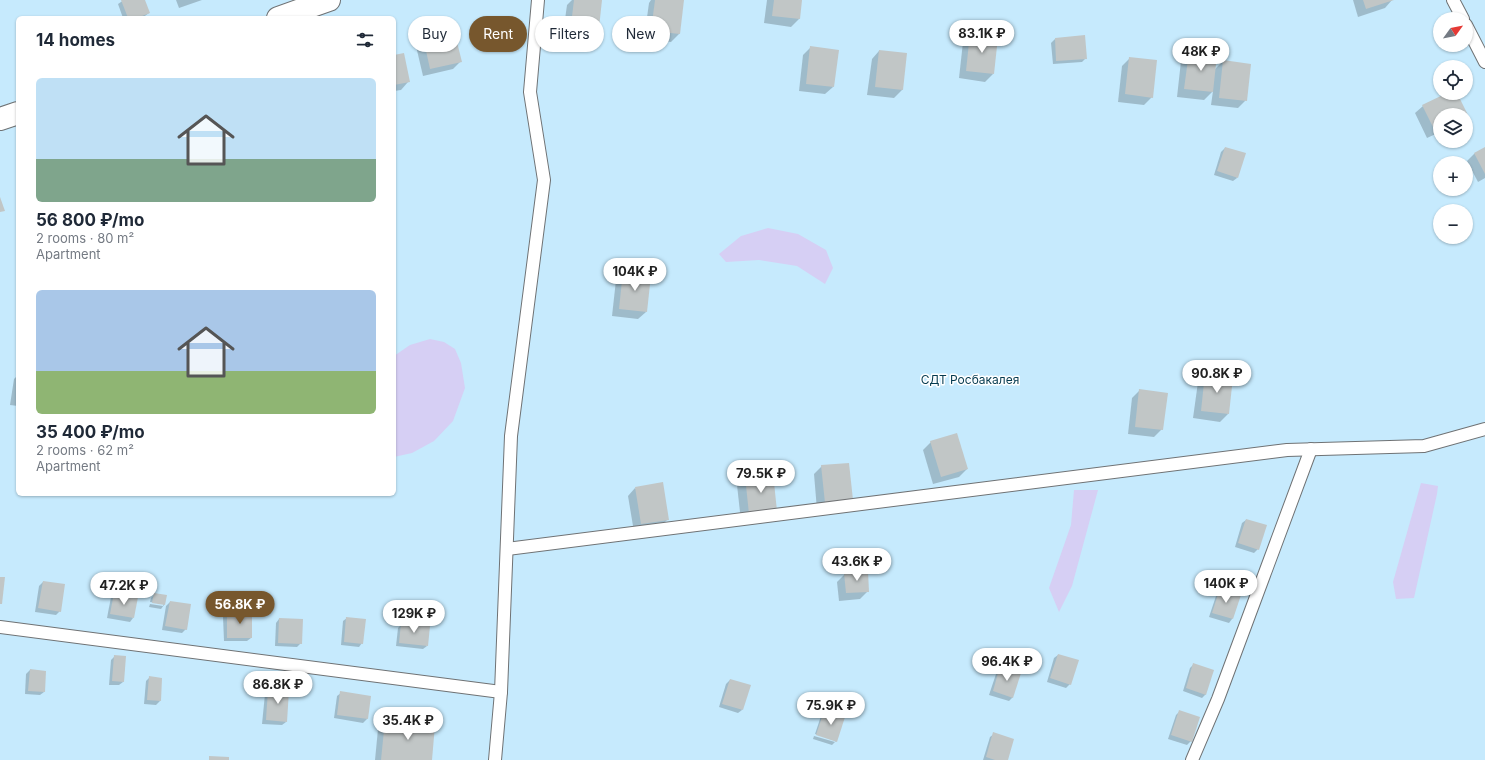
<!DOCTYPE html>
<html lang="en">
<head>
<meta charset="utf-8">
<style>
  body { margin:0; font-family:Inter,sans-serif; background:#f2f2f3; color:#1f2937; height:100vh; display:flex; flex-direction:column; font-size:15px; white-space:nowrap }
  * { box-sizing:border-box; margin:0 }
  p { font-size:13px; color:#747a83 }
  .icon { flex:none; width:22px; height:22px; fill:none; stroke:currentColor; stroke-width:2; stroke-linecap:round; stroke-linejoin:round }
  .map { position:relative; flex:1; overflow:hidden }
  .drawer { position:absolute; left:16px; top:16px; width:380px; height:480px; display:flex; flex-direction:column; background:#fff; border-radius:6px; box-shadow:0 1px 3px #0004 }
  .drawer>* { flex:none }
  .hud { position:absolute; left:408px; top:16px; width:380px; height:36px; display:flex; gap:8px }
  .needle { width:26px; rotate:57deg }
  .tools { position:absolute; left:1433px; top:12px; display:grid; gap:8px }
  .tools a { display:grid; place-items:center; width:40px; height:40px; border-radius:50%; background:#fff; box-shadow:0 1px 3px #0004; font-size:20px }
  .price { position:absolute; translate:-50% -34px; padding:0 9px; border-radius:14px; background:#fff; color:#222; font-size:13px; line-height:26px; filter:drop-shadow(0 1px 2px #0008) }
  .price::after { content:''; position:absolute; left:50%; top:24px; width:12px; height:9px; margin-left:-6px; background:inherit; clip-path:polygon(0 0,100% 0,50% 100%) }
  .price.selected { background:#77572d; color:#fff }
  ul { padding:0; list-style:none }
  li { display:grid; align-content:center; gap:8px; height:212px; padding:0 20px }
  li span { display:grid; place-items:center; height:124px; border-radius:6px; color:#555 }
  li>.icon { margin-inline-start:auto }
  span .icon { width:72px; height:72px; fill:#fffc; stroke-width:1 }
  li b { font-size:17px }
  h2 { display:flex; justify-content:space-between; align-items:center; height:48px; padding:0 20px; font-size:17px }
  .chip { padding:0 14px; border-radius:18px; background:#fff; box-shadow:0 1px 3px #0004; font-size:14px; line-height:36px }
  .chip.selected { background:#77572d; color:#fff }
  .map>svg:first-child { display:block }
  .green { fill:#c6eafd; fill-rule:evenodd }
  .water { fill:#d6cff4 }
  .shadow { fill:#0003 }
  .building { fill:#c1c6c6 }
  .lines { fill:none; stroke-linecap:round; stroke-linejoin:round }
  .lane-casing { stroke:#6f7274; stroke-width:14 }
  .street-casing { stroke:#6f7274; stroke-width:24 }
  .lane { stroke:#fff; stroke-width:12 }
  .street { stroke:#fff; stroke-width:22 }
  .labels { text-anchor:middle; stroke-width:3; stroke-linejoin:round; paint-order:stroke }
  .park-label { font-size:12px; fill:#043a4f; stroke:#fff }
</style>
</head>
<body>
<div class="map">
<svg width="1485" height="760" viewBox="0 0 1485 760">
  <rect width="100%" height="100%" fill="#f1f4f6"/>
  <path class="green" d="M0 0H1485V760H0ZM18 18H394V494H18ZM1440 19H1466V45H1440ZM1440 67H1466V93H1440ZM1440 115H1466V141H1440ZM1440 163H1466V189H1440ZM1440 211H1466V237H1440Z"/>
  <g class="water">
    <path d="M768 228 798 234 826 250 833 268 825 284 797 266 759 260 726 262 719 254 741 236Z"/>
    <path d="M430 339 444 342 455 349 461 363 465 388 453 421 434 441 412 453 394 457V356L410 345Z"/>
    <path d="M1421 483 1438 486 1437 494 1414 598 1396 599 1393 582Z"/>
    <path d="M1074 490H1098L1072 586 1059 612 1049 588 1071 525Z"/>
  </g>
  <g class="shadow">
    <path d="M124 0H144L149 13 142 18H123L118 4Z"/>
    <path d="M176 0H202L179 8Z"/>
    <path d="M572 0H599L597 36 589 44 562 41 567 5Z"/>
    <path d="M651 0H683L679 34 671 42 644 39 649 3Z"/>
    <path d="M767 0H801L799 19 791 27 764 23Z"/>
    <path d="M1353 0H1392L1385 8 1358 17Z"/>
    <path d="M971 34 993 74 985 82 959 78 963 42Z"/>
    <path d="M424 38 461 61 453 69 423 76 416 46Z"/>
    <path d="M1055 39 1086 58 1082 62 1053 64 1051 43Z"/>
    <path d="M811 47 833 87 825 94 799 91 803 55Z"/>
    <path d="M879 51 906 54 902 90 894 98 867 95 872 59Z"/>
    <path d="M1189 53 1214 70 1223 61 1246 100 1238 108 1211 105 1213 91 1204 100 1177 97 1181 61Z"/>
    <path d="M394 56 408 82 401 90 394 91Z"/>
    <path d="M1130 58 1152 97 1144 105 1118 102 1122 66Z"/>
    <path d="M1449 93H1456L1466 115H1440V132L1427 138 1415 113 1423 106Z"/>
    <path d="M1225 148 1237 178 1233 181 1214 175 1221 152Z"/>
    <path d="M1485 148V178L1478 182 1467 161 1474 154Z"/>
    <path d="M624 272 646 312 638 319 612 316 616 280Z"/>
    <path d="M1206 374 1228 414 1220 422 1193 418 1198 382Z"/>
    <path d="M18 375V406L10 405 14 379Z"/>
    <path d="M1140 390 1162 429 1154 437 1128 434 1132 398Z"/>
    <path d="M931 442 967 469 959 477 933 484 923 450Z"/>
    <path d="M822 466 852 500 817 510 814 474Z"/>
    <path d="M772 474 776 510 741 521 737 485 745 477Z"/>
    <path d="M635 488 668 519 660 527 634 532 628 496Z"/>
    <path d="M1246 520 1258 549 1254 553 1235 547 1242 523Z"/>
    <path d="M845 574 868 591 860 599 839 601 837 582Z"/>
    <path d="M43 582 60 611 56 615 35 612 39 586Z"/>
    <path d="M1220 589 1239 595 1232 619 1229 623 1209 617 1217 593Z"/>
    <path d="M114 594 133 618 130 622 107 618 111 597Z"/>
    <path d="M155 594 164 605 161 609 149 607 150 604 163 606V604L150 602 151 598Z"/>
    <path d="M170 602 186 629 182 633 162 630 166 606Z"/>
    <path d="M227 613 251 638 247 641H224L223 617Z"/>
    <path d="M347 618 362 643 359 647 341 645 343 621Z"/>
    <path d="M279 619 301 643 297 647 275 646 276 623Z"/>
    <path d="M402 624 427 646 423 649 396 646 398 628Z"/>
    <path d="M1058 655 1070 684 1066 688 1047 682 1054 658Z"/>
    <path d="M115 656 123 682 119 685H109L111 660Z"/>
    <path d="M1194 664 1206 694 1202 698 1183 691 1190 668Z"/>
    <path d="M1001 667 1013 697 1009 701 989 695 997 671Z"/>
    <path d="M30 670 44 692 40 695 25 694 26 674Z"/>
    <path d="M149 678H161L160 701 156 705 144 704 146 681Z"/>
    <path d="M730 680 742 710 738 713 719 707 726 684Z"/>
    <path d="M268 690 286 722 282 725 262 724 265 694Z"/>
    <path d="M341 693 370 697 367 719 363 723 334 718 337 696Z"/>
    <path d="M824 712 836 741 835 742V740L815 734 821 716Z"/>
    <path d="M1179 712 1191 741 1187 745 1168 739 1176 715Z"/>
    <path d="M386 721 431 760H375L378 729Z"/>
    <path d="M994 734 1007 760H983L990 737Z"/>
    <path d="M814 736 835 742 832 745 813 739Z"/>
  </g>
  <g class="building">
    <path d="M121 0H145L150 13 137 18H128Z"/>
    <path d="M574 0H602L598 37 570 33Z"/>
    <path d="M655 0H684L680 34 651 31Z"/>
    <path d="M774 0H802L800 19 772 16Z"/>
    <path d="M1363 0H1394L1366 9Z"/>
    <path d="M454 30 462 62 430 69 423 37Z"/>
    <path d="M970 33 998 37 994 74 966 71Z"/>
    <path d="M1085 35 1087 59 1056 61 1055 38Z"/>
    <path d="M810 46 839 50 834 87 806 84Z"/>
    <path d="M879 50 907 53 903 90 875 87Z"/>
    <path d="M1189 52 1217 55 1213 92 1184 89Z"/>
    <path d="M404 53 410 82 394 85V55Z"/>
    <path d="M1129 57 1157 60 1153 98 1125 94Z"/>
    <path d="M1223 60 1251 64 1247 101 1219 98Z"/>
    <path d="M1447 93H1457L1468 115H1440V129L1435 131 1422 105Z"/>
    <path d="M1225 147 1246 153 1238 178 1217 171Z"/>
    <path d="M1485 147V174L1474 153Z"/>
    <path d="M0 197 5 211 0 212Z"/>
    <path d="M623 271 651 275 647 312 619 309Z"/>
    <path d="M1205 373 1233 377 1229 414 1201 411Z"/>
    <path d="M1139 389 1168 393 1163 430 1135 427Z"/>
    <path d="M957 433 968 469 941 477 930 441Z"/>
    <path d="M849 463 853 500 825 503 821 465Z"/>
    <path d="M773 473 777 511 749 514 745 476Z"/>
    <path d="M663 482 669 520 641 524 635 487Z"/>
    <path d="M1246 519 1267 525 1259 550 1238 543Z"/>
    <path d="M868 571 869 592 846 593 844 573Z"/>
    <path d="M0 577H5L2 604H0Z"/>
    <path d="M43 581 65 584 61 612 38 608Z"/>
    <path d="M1220 588 1241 595 1233 619 1212 613Z"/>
    <path d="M114 593 138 597 134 618 110 614Z"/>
    <path d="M154 593 167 595 165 605 152 603Z"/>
    <path d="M170 601 191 604 187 630 165 626Z"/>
    <rect x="227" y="612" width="25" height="26"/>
    <path d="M346 617 366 619 363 644 344 642Z"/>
    <path d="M279 618 303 619 302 644 278 643Z"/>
    <path d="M401 623 430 626 428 646 399 643Z"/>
    <path d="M1058 654 1079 660 1071 685 1050 678Z"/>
    <path d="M114 655 126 656 124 682 112 681Z"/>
    <path d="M1193 663 1214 670 1206 695 1186 688Z"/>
    <path d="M1000 666 1021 673 1013 698 993 691Z"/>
    <path d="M30 669 46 671 45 692 28 691Z"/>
    <path d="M149 676 162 678 161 701 147 700Z"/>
    <path d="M730 679 751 685 743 710 722 704Z"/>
    <path d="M268 689 289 690 287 722 266 720Z"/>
    <path d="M340 691 371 696 368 719 337 715Z"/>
    <path d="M1179 710 1200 717 1192 742 1171 735Z"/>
    <path d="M824 711 845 717 837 742 816 735Z"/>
    <path d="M385 720 435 725 432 760H381Z"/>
    <path d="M993 732 1014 739 1008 760H995L986 757Z"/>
    <path d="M209 756 229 757V760H209Z"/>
  </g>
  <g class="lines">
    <g class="lane-casing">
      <g id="lane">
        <path d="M1453 0 1463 19"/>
        <path d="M1466 25 1485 62"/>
        <path d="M507 549 1287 450 1424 446 1485 429"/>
        <path d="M0 627 501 692"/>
        <path d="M495 760 501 692 511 436 544 180 530 92 538 0"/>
        <path d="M1192 760 1218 699 1311 449"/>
      </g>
    </g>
    <g class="street-casing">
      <g id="street">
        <path d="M278 18 329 0"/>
        <path d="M0 119 18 113"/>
      </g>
    </g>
    <use href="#lane" class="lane"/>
    <use href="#street" class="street"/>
  </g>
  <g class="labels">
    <g class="park-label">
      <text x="970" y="384">СДТ Росбакалея</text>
    </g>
  </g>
</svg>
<div class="tools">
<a><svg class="needle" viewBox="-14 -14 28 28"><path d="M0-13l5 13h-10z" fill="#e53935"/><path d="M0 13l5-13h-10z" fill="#747a83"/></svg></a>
<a><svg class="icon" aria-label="locate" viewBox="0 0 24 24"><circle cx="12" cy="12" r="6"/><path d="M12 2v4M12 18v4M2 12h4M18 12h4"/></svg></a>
<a><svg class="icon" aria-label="layers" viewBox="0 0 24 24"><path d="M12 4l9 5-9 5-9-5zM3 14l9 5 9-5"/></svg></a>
<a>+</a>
<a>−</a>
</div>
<b class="price" style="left:982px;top:54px">83.1K ₽</b>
<b class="price" style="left:1201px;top:72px">48K ₽</b>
<b class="price" style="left:635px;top:292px">104K ₽</b>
<b class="price" style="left:1217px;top:394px">90.8K ₽</b>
<b class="price" style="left:761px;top:494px">79.5K ₽</b>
<b class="price" style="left:857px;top:582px">43.6K ₽</b>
<b class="price" style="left:1226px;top:604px">140K ₽</b>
<b class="price" style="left:124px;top:606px">47.2K ₽</b>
<b class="price selected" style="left:240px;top:625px">56.8K ₽</b>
<b class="price" style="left:414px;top:634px">129K ₽</b>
<b class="price" style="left:1007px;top:682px">96.4K ₽</b>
<b class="price" style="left:278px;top:705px">86.8K ₽</b>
<b class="price" style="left:831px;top:726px">75.9K ₽</b>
<b class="price" style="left:408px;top:741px">35.4K ₽</b>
<div class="hud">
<a class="chip">Buy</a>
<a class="chip selected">Rent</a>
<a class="chip">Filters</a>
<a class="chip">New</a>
</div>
<section class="drawer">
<h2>14 homes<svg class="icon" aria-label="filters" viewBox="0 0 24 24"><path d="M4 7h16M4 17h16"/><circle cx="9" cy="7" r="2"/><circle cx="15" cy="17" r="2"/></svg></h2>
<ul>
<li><span style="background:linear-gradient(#bfe0f5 65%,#7fa58c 0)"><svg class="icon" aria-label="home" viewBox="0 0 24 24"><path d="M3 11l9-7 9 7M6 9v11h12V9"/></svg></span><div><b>56 800 ₽/mo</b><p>2 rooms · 80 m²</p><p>Apartment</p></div></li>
<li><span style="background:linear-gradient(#a9c7e8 65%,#8fb573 0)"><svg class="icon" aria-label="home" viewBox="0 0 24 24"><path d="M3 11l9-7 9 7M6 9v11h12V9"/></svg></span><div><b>35 400 ₽/mo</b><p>2 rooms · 62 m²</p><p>Apartment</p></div></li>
</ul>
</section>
</div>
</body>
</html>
